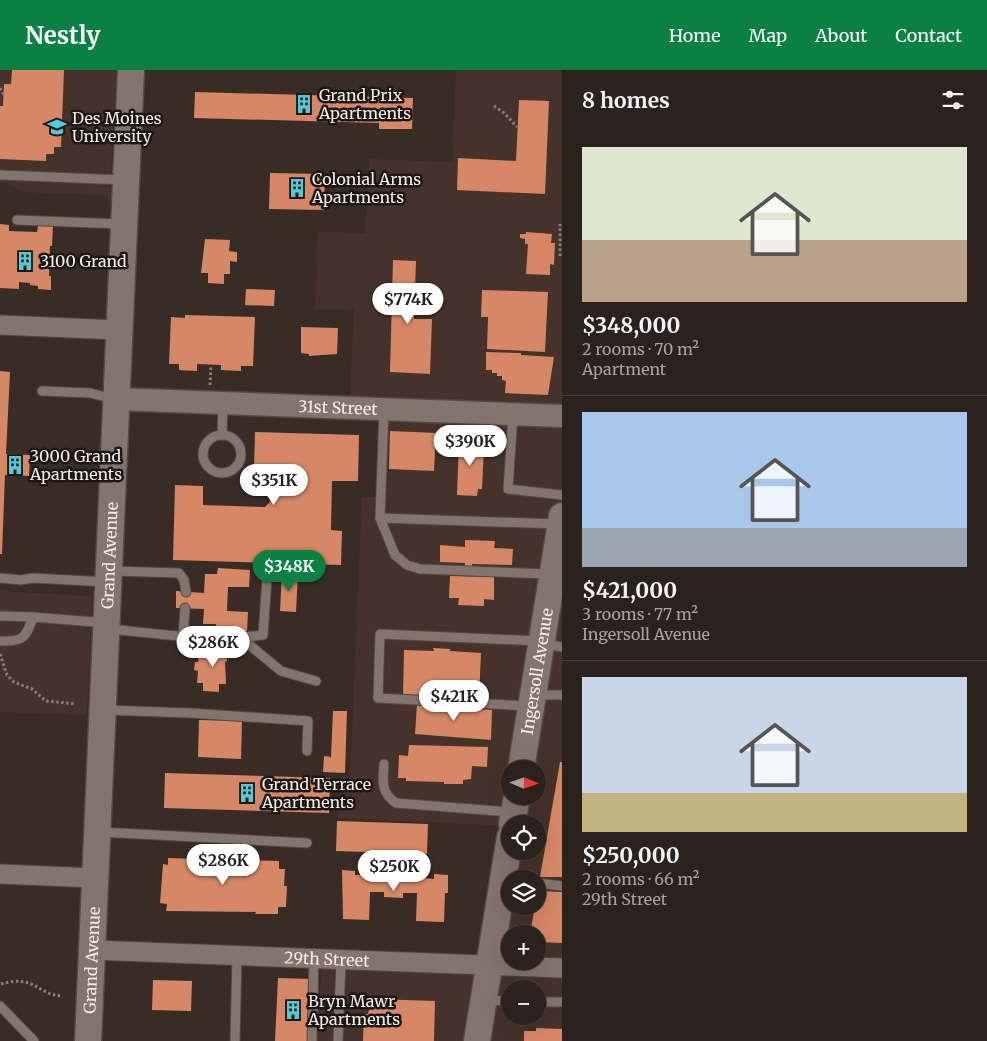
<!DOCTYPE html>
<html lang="en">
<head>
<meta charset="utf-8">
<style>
  body { margin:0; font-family:Merriweather,serif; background:#332926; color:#f1f3f6; height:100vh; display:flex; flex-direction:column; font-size:19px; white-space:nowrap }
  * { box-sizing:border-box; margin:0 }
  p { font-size:16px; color:#a6a3a4 }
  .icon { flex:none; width:28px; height:28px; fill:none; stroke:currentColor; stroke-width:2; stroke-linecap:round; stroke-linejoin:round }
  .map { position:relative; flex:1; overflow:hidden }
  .sheet { display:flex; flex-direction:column; background:#2b211d; width:425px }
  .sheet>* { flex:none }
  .needle { width:32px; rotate:92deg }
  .tools { position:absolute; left:501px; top:690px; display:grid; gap:10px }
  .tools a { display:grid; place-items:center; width:45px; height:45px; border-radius:50%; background:#2b211d; box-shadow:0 5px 20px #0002,0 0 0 1px #473e3b; font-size:25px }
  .price { position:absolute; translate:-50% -42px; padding:0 11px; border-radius:18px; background:#fff; color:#222; font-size:16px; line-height:32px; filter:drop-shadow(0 1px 2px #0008) }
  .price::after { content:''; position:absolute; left:50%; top:30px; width:15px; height:11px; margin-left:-8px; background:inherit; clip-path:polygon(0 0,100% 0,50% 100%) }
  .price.on { background:#0b8043; color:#fff }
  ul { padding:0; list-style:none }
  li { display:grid; align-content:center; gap:10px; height:265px; padding:0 20px }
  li+li { border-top:1px solid #473e3b }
  li span { display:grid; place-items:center; height:155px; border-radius:0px; color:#555 }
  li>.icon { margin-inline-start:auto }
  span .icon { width:90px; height:90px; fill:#fffc; stroke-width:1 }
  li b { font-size:21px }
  h2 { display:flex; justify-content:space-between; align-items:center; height:60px; padding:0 20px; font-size:21px }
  header { display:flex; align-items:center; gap:30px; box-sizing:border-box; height:70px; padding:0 25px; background:#0b8043; color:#fff }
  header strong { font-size:24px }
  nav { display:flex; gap:28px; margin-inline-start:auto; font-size:18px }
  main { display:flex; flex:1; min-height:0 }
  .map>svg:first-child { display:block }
  .built { fill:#45322a; fill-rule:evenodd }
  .building { fill:#d68766 }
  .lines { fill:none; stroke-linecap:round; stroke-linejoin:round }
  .service-casing { stroke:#534944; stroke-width:11 }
  .minor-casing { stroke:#534944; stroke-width:21 }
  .tertiary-casing { stroke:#534944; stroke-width:25 }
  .secondary-casing { stroke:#534944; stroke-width:29 }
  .path { stroke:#8a7f7a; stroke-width:3; stroke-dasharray:2.5 2.5; stroke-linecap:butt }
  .service { stroke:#84746e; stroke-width:9 }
  .minor { stroke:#84746e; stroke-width:19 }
  .tertiary { stroke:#84746e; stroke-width:22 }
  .secondary { stroke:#84746e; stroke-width:26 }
  .labels { text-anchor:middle; stroke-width:5; stroke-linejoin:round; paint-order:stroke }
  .poi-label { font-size:16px; fill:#f5ece8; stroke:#1c1614; text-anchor:start }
  .street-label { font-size:16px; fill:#f5ece8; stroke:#1c1614 }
</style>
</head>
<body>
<header>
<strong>Nestly</strong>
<nav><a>Home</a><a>Map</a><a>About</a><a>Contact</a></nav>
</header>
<main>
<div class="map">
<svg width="562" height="971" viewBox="0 0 562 971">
  <rect width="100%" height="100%" fill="#392c27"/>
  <g class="built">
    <path d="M0 0H116L110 131 105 126 102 125 23 122 9 114 0 113Z"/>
    <path d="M456 0H562V971H317L322 889 489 895 510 781H538V754H510V756L338 748 340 707H350L362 427H379L384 340 349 338 354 240 315 239 318 162 365 163 369 89 452 92ZM510 699H538V726H510ZM510 809H538V836H510ZM510 864H538V891H510ZM510 919H538V946H510Z"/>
    <path d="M0 521 92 526 87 645 0 642Z"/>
  </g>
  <g class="building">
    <path d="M12 0H64L61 77H54V84H46V91L0 89V36H3L4 14H11Z"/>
    <path d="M195 22 413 28 412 59H379V53L194 48Z"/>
    <path d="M519 30 549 31 545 124 457 120 458 88 516 91Z"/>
    <path d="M270 103 325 104 324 140 269 139Z"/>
    <path d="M0 154 9 155V161L37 162 38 156H53L52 176H50L49 206H51V220L38 219V216L30 215V213L19 212V219L0 218Z"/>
    <path d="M526 162 552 164 551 173H555L554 195 550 194V205L526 204 528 174H525V169L520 168V164H526Z"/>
    <path d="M205 169 230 170 229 181 237 182V192L230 191V204H224V214L208 213V203H201Z"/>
    <path d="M393 190 416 191 414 249H432L430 304 390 302Z"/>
    <path d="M246 219 275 220 274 236 245 235Z"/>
    <path d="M482 220 548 222 545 282 487 279 488 247H481Z"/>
    <path d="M185 245 255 247 253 296H241V301L221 300V295L197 294V301L179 300V294H169L171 247 185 248Z"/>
    <path d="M301 257 338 258 337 284 309 286V284L301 283Z"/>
    <path d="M486 282 521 283V285L554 287 548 325 505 323 506 311 502 310V306H497V303H492V300H486Z"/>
    <path d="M0 301 10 302 6 384 30 385 29 406 5 405 2 484H0Z"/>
    <path d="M390 361 436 363 434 401 389 399Z"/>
    <path d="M255 362 359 365 358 411H332L331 460 342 461 341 495 173 490 175 415 203 416V435L265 437 275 426V401L254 400Z"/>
    <path d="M463 363H471L470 373 479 374V377H484L482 419H478L477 426 457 425 459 373H463Z"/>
    <path d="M465 470 495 471 494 478 513 479 512 495 472 494V498H465V493L440 492V475L465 477Z"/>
    <path d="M218 498 250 500 249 517H228L227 541 248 542 247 562 215 560 216 554H203L204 539 176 538V521L204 523 205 504H217Z"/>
    <path d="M282 503H298L296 542 280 541Z"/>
    <path d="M450 506 494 507V530L484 529V536L458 535 459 528H449Z"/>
    <path d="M199 578 236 580 235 588H227V592L225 591 226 614H219V622L203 621V613H197L198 601 194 600 195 592H198Z"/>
    <path d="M433 578 450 579V581L481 583 479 628 403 625 404 580 434 581Z"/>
    <path d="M417 635 492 640 491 670 415 664Z"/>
    <path d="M333 641H347L345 703 323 702 324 686 331 687Z"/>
    <path d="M199 650 242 651 241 689 198 687Z"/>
    <path d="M409 675 488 677 487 697 472 696 471 709 463 710V714H444V712L406 711V708H398L399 685 408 686Z"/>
    <path d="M560 692H562V807H540Z"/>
    <path d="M165 703 330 708 329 743 164 738Z"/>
    <path d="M337 751 428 754 427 784 336 781Z"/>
    <path d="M168 788 279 791V799H285L284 816H287L286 837H278V844H255L256 842 166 841 167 834 160 833 163 794 168 795Z"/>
    <path d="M373 798 402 801V798L415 799V804H424L423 808 434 809V804L448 805V823H445L444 852 416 851 417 823H403V828L384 827V822H370L369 850 343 849 342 800 355 801V805H365V801H373Z"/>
    <path d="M538 821 562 822V873L538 872V864H530L535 836H538Z"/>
    <path d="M278 908 311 909 309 971H275Z"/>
    <path d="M153 910 192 911 191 941 152 940Z"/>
    <path d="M374 929 435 931 434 971H363L364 944H368L369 940H373Z"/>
    <path d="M536 958 562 959V971H524V961H536Z"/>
  </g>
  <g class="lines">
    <g class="service-casing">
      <g id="service">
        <path d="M0 105 125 110"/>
        <path d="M17 150 121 154"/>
        <path d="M42 321 90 323 114 329"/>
        <path d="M384 340 380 448 395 485 407 495 420 499 549 504"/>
        <path d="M513 345 508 419 562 425"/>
        <path d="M222 365 223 334"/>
        <circle cx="222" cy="384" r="19"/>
        <path d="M380 448 558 454"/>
        <path d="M112 501 179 503 184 510 186 522"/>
        <path d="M0 508 21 510 33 508 107 512"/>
        <path d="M0 546 33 547"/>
        <path d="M109 559C160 564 212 572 263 565L267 509"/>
        <path d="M183 566 185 538"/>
        <path d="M241 568 281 601 316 611"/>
        <path d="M0 571C23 572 26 568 33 547L106 553"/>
        <path d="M544 574 562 577"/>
        <path d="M535 625H562"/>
        <path d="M528 636 378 628 380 564 540 571"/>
        <path d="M105 640 190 643 308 651 307 681"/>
        <path d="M384 694C383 711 380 722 396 733L511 742"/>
        <path d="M100 762 307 773"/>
        <path d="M538 813 562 816"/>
        <path d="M485 930 510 931"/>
        <path d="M538 932H562"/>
        <path d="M0 936 34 971"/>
        <path d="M235 971 237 885"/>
        <path d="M312 971 314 888"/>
        <path d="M338 971 341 890"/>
      </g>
    </g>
    <g class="minor-casing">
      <g id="minor">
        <path d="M0 255 119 260"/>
        <path d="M0 804 95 808"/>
        <path id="s1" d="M92 880 562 898"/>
      </g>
    </g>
    <g class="tertiary-casing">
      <g id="tertiary">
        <path id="s2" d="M116 329 562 346"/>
      </g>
    </g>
    <g class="secondary-casing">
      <g id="secondary">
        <path id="s3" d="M521 699 562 446"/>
        <path d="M512 754 517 726"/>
        <path id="s4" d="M88 971 131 0"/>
        <path d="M477 971 510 767"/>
      </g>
    </g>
    <g class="path">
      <path d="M0 18 4 25"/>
      <path d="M494 36 504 43 517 57"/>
      <path d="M560 186V154"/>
      <path d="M210 315 211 295"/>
      <path d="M0 584 7 605 14 612 32 619 46 631 76 634"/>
      <path d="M1 914C36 904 36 925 63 926"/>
    </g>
    <use href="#service" class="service"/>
    <use href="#minor" class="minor"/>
    <use href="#tertiary" class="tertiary"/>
    <use href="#secondary" class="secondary"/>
  </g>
  <defs>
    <g id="building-bare" transform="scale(1.5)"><path d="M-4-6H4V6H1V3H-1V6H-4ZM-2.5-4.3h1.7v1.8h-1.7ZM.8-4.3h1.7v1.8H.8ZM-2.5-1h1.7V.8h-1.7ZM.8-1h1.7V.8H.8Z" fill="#52cbd9" stroke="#1c1614" stroke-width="2.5" paint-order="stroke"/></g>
    <g id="university-bare" transform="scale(1.5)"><path d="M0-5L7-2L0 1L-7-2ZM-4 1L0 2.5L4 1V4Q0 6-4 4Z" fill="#52cbd9" stroke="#1c1614" stroke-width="2.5" paint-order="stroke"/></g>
  </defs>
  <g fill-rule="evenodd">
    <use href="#building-bare" x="304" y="34"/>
    <use href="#university-bare" x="57" y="57"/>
    <use href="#building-bare" x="297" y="118"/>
    <use href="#building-bare" x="25" y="191"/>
    <use href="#building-bare" x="15" y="395"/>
    <use href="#building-bare" x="247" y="723"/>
    <use href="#building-bare" x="293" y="940"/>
  </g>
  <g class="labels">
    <g class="poi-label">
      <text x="319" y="31">Grand Prix<tspan x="319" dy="18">Apartments</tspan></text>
      <text x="72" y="54">Des Moines<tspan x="72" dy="18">University</tspan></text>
      <text x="312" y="115">Colonial Arms<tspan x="312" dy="18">Apartments</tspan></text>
      <text x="40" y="197">3100 Grand</text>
      <text x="30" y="392">3000 Grand<tspan x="30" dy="18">Apartments</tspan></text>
      <text x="262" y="720">Grand Terrace<tspan x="262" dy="18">Apartments</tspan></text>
      <text x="308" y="937">Bryn Mawr<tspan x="308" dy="18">Apartments</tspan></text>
    </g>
    <g class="street-label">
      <text dy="6" stroke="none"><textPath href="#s2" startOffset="222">31st Street</textPath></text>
      <text dy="6" stroke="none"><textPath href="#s4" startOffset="486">Grand Avenue</textPath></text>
      <text dy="6" stroke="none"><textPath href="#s3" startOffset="99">Ingersoll Avenue</textPath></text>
      <text dy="6" stroke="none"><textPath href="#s1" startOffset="235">29th Street</textPath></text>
      <text dy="6" stroke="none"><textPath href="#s4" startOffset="81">Grand Avenue</textPath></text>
    </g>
  </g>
</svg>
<div class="tools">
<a><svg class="needle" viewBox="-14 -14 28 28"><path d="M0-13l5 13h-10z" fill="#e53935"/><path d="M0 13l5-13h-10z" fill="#a6a3a4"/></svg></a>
<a><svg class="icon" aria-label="locate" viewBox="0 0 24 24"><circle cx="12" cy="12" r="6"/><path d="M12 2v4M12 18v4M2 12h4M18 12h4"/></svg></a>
<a><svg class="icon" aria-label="layers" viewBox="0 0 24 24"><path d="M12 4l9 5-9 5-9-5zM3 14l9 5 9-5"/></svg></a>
<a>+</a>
<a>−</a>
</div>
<b class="price" style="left:408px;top:255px">$774K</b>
<b class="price" style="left:470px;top:397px">$390K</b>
<b class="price" style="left:274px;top:436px">$351K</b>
<b class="price on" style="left:289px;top:522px">$348K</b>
<b class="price" style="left:213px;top:598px">$286K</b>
<b class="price" style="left:454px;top:652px">$421K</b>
<b class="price" style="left:223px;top:816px">$286K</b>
<b class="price" style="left:394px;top:822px">$250K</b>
</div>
<section class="sheet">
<h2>8 homes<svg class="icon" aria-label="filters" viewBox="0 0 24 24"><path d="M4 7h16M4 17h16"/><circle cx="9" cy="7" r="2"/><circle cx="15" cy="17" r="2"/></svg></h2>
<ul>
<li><span style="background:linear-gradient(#dfe7d0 60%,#b9a48a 0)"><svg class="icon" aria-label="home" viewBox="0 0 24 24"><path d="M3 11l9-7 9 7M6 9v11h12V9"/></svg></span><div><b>$348,000</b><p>2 rooms · 70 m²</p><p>Apartment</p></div></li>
<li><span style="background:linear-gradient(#a9c7e8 75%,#9aa5b1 0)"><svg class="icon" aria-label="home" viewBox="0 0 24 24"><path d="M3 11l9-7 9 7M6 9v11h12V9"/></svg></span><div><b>$421,000</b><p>3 rooms · 77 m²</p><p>Ingersoll Avenue</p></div></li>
<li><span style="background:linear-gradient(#c9d6e8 75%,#c2b280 0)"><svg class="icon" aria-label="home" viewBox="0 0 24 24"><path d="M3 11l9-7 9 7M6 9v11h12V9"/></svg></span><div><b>$250,000</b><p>2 rooms · 66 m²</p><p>29th Street</p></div></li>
</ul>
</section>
</main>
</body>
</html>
